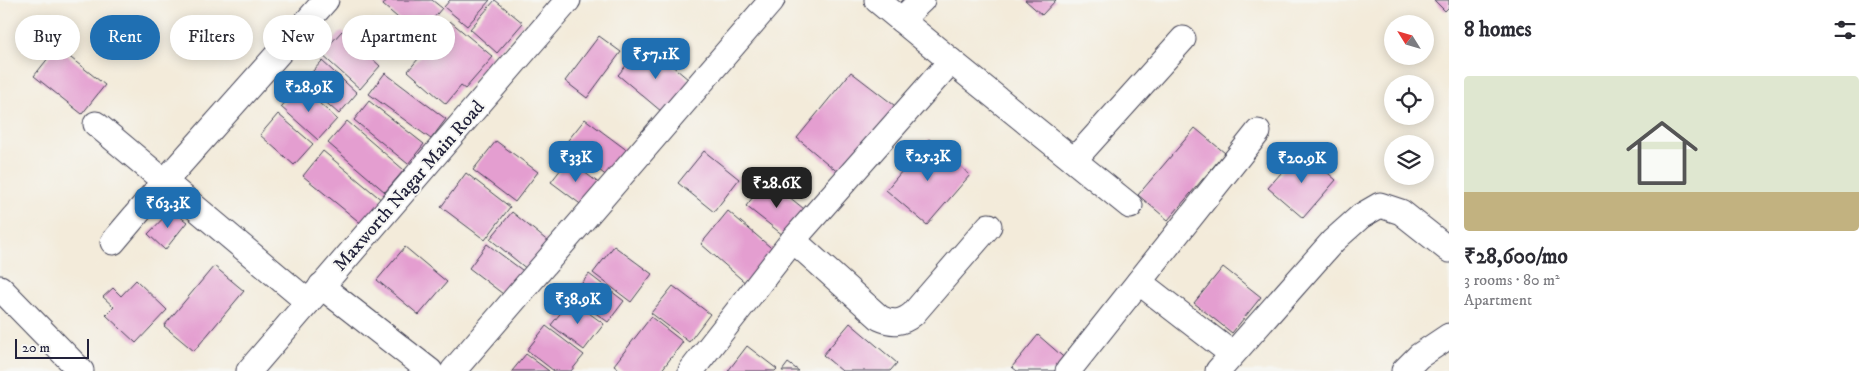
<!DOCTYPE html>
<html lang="en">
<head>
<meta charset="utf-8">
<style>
  body { margin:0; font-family:"IM FELL DW Pica",serif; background:#f7f7f7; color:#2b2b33; height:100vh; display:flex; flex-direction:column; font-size:19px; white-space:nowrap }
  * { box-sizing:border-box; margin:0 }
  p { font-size:16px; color:#7c7c81 }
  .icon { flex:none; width:28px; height:28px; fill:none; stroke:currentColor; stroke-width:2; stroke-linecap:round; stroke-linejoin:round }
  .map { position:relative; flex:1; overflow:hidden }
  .side { display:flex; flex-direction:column; background:#fff; width:425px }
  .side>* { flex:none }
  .banner { position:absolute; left:15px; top:15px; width:475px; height:45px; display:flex; gap:10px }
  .needle { width:32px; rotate:307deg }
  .controls { position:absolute; left:1384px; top:15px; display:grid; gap:10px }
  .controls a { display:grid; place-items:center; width:50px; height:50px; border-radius:50%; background:#fff; box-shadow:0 2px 12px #0003; font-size:25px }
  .scale { position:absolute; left:15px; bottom:12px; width:74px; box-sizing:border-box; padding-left:5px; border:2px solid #22223b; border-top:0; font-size:14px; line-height:18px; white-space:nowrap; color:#22223b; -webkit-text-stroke:4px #f6f6f2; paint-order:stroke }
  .price { position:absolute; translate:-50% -42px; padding:0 11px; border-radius:10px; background:#1f6fb2; color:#fff; font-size:16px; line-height:32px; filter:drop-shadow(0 1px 2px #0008) }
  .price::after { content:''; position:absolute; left:50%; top:30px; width:15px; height:11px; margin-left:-8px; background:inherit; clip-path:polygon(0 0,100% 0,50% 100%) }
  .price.current { background:#222; color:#fff }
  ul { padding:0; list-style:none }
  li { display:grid; align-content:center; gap:10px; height:265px; padding:0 15px }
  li+li { border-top:1px solid #e1e1e2 }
  li span { display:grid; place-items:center; height:155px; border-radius:5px; color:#555 }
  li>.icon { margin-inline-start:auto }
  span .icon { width:90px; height:90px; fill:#fffc; stroke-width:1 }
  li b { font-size:21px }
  h2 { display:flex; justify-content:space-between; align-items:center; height:60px; padding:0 15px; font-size:21px }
  .pill { padding:0 18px; border-radius:22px; background:#fff; box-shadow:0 2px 12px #0003; font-size:18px; line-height:45px }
  .pill.current { background:#1f6fb2; color:#fff }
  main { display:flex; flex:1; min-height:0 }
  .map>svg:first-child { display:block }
  .building { fill:#e49ed0 }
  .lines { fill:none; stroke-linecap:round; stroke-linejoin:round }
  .minor-casing { stroke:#414053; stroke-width:27 }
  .minor { stroke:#fff; stroke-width:25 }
  .labels { text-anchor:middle; stroke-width:4; stroke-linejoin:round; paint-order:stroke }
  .street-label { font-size:19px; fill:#22223b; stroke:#f6f6f2 }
</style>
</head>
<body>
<main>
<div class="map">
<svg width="1449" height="371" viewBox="0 0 1449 371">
  <rect width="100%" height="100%" fill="#f6f6f2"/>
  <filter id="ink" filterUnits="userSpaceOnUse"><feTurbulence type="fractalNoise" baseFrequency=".02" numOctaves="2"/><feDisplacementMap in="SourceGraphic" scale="10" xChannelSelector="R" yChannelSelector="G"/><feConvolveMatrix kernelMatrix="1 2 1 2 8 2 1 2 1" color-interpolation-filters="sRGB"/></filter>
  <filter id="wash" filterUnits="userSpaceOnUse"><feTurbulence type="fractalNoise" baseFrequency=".0096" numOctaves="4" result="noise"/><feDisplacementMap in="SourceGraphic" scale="20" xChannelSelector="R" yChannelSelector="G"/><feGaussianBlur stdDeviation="1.12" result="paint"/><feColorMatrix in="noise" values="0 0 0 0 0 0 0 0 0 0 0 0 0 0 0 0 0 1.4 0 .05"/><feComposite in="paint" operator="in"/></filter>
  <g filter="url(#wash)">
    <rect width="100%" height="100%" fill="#f3ebda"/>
    <g id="blocks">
      <g class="building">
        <path d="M387 0H432L442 8 419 36 383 5Z"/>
        <path d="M450 0H490L467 26 444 7Z"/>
        <path d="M495 0 523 23 497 53 470 29Z"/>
        <path d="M1025 0H1056L1042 15Z"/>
        <path d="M1434 0H1449V7L1445 11Z"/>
        <path d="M450 21 493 57 465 89 461 86 446 104 408 71Z"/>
        <path d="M342 31 380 66 360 89 321 54Z"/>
        <path d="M599 36 621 52 587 98 565 81Z"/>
        <path d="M645 43 695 85 668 117 618 75Z"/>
        <path d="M57 47 105 85 82 114 34 76Z"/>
        <path d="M322 61 357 93 339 114 303 82Z"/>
        <path d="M851 72 903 112 846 179 797 138Z"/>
        <path d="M385 73 446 119 431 139 369 94Z"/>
        <path d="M300 86 337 119 318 140 281 107Z"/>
        <path d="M369 101 424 144 408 164 354 120Z"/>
        <path d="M278 114 313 144 294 165 260 135Z"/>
        <path d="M585 119 632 154 612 180 565 144Z"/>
        <path d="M347 121 404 170 385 192 328 143Z"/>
        <path d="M1195 128 1225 153 1168 220 1138 195Z"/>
        <path d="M929 139 970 175 927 225 886 190Z"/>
        <path d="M496 141 538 172 515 202 473 170Z"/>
        <path d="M1301 150 1336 180 1303 218 1268 188Z"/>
        <path d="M323 151 383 201 363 225 303 176Z"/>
        <path d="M704 151 739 179 714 212 678 183Z"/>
        <path d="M568 160 600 184 583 206 551 182Z"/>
        <path d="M466 173 510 207 485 240 441 207Z"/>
        <path d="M767 179 809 213 788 239 746 206Z"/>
        <path d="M171 210 187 222 165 250 148 234Z"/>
        <path d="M728 211 776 252 748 285 701 244Z"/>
        <path d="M512 212 555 247 533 274 490 239Z"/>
        <path d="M487 244 526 273 507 297 469 268Z"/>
        <path d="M614 246 652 274 631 302 593 273Z"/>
        <path d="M405 247 447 282 419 315 377 280Z"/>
        <path d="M214 266 244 291 194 351 164 326Z"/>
        <path d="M1223 267 1261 297 1232 333 1194 303Z"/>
        <path d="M589 274 624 301 608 322 572 296Z"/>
        <path d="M136 280 167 310 136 343 106 315 114 307 103 297 113 288 121 296Z"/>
        <path d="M673 286 710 314 689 342 651 313Z"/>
        <path d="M571 300 604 324 584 350 551 325Z"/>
        <path d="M651 317 683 342 661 371H622L614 365Z"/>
        <path d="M850 323 897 363 890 371H842L823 355Z"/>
        <path d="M546 326 584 355 571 371H554L527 350Z"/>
        <path d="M1038 335 1069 362 1061 371H1017L1012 367Z"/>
        <path d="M747 346 777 369 775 371H728Z"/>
        <path d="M526 354 549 371H512Z"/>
        <path d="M788 363 799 371H782Z"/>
      </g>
    </g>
  </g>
  <g filter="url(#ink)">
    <use href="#blocks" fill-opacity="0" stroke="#414053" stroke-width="1"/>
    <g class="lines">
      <g class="minor-casing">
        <g id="minor">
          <path d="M901 20 922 0"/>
          <path d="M951 61 1130 206"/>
          <path d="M96 124 308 302"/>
          <path d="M1074 160 1183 39"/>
          <path d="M793 240 880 318C893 324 902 323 913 314L989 226"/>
          <path d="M113 242 157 190 326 0"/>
          <path d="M1139 282 1232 354"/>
          <path d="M321 286 430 371"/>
          <path d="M0 288 81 371"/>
          <path d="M249 371 568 0"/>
          <path d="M453 371 772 0"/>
          <path d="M691 371 793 240 951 61 877 0"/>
          <path d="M1068 371 1258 132"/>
          <path d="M1218 371 1333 241 1361 216 1380 205 1401 212 1449 250"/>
          <path d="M1404 371 1419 356 1449 336"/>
        </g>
      </g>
      <use href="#minor" class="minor"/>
    </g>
  </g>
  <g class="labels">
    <g class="street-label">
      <text transform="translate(408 185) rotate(-49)" y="7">Maxworth Nagar Main Road</text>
    </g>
  </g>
</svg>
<div class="controls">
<a><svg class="needle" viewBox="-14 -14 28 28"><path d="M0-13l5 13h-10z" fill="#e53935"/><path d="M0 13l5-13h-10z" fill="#7c7c81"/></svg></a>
<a><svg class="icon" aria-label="locate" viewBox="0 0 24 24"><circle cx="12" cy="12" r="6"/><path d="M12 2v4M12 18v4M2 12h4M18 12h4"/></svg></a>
<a><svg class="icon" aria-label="layers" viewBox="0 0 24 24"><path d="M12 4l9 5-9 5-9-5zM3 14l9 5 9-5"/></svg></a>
</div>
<div class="scale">20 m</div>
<b class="price" style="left:656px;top:80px">₹57.1K</b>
<b class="price" style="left:309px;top:113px">₹28.9K</b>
<b class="price" style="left:928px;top:182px">₹25.3K</b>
<b class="price" style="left:576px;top:183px">₹33K</b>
<b class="price" style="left:1302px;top:184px">₹20.9K</b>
<b class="price current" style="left:777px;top:209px">₹28.6K</b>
<b class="price" style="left:168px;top:229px">₹63.3K</b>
<b class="price" style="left:578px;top:325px">₹38.9K</b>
<div class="banner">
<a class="pill">Buy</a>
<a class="pill current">Rent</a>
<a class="pill">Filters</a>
<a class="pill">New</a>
<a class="pill">Apartment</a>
</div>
</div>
<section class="side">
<h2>8 homes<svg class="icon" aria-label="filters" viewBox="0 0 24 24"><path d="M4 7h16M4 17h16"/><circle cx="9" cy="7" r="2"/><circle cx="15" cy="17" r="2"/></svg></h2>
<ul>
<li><span style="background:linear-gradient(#dfe7d0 75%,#c2b280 0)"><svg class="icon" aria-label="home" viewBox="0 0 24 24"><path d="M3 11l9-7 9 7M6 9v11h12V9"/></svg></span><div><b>₹28,600/mo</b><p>3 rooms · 80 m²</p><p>Apartment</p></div></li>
</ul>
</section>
</main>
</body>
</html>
